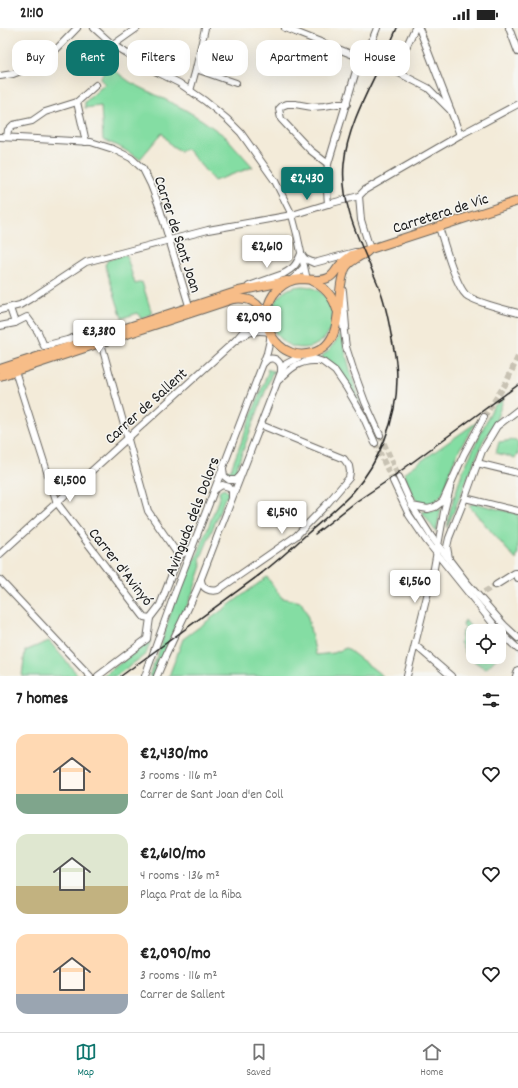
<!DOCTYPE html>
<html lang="en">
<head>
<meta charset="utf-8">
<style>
  body { margin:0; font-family:Dekko,sans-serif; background:#f2f2f2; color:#222; height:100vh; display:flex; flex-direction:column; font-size:15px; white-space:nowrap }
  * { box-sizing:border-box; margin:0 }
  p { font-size:13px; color:#767676 }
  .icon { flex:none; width:22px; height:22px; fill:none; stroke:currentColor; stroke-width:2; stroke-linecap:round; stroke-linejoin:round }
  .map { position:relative; height:648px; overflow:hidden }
  .side { display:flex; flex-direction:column; background:#fff; flex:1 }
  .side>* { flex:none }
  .top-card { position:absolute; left:12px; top:12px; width:494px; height:36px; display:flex; gap:8px }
  .buttons { position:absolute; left:466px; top:596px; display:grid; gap:8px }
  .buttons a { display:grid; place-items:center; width:40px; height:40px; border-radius:8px; background:#fff; box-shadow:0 4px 16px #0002; font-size:20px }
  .price { position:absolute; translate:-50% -34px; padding:0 9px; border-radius:4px; background:#fff; color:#222; font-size:13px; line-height:26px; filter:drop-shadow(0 1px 2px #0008) }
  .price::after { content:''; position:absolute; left:50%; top:24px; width:12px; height:9px; margin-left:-6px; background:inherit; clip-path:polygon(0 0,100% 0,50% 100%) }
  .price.on { background:#0f766e; color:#fff }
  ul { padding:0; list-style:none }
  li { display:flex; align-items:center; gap:12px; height:100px; padding:0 16px }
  li span { display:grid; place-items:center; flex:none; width:112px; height:80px; border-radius:12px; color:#555 }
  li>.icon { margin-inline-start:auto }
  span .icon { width:48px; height:48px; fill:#fffc; stroke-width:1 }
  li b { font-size:17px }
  h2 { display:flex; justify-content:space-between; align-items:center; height:48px; padding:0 16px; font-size:17px }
  .pill { padding:0 14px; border-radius:12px; background:#fff; box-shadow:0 4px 16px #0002; font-size:14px; line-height:36px }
  .pill.on { background:#0f766e; color:#fff }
  .status { display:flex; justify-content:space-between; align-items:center; height:28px; padding:0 20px; background:#fff; direction:ltr }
  .status svg { height:11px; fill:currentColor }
  .tabs { display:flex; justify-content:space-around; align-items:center; height:56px; border-top:1px solid #e0e0e0; background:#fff; font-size:11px; color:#767676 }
  .tabs a { display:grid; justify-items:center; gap:2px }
  .tabs .on { color:#0f766e }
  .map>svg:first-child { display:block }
  .green { fill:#84dda3; stroke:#507c60 }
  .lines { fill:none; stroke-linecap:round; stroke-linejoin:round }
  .minor-tunnel { stroke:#c8c2b3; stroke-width:6; stroke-dasharray:6 3; stroke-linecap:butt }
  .minor-casing { stroke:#67645e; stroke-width:8 }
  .major-casing { stroke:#67645e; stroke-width:10 }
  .minor { stroke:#fff; stroke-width:6 }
  .major { stroke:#f7bd88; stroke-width:8 }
  .rail { stroke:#1c1c1c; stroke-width:1.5 }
  .labels { text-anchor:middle; stroke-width:3; stroke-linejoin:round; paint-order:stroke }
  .street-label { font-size:16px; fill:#1c1c1c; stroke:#f6f6f2 }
</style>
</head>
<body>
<div class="status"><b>21:10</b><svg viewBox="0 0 49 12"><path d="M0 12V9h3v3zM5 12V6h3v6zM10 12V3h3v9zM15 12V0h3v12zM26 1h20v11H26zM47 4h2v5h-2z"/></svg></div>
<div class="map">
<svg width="518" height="648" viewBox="0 0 518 648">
  <rect width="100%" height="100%" fill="#f6f6f2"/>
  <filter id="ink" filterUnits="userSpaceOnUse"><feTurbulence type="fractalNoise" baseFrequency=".025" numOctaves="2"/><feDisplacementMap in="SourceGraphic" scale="8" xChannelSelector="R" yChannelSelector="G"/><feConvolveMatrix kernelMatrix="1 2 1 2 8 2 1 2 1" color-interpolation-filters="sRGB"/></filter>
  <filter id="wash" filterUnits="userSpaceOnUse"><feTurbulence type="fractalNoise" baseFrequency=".012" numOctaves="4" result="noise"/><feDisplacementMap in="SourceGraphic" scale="16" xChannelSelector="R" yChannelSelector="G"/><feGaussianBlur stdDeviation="0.9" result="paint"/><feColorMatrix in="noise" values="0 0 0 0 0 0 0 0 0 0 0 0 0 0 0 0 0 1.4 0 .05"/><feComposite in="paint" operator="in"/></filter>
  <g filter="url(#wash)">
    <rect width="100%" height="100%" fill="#f3ebd9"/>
    <g class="green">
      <path d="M105 42H114L130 54 184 81 202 92 226 109 253 139 214 153 187 121 180 123 171 117 162 105 140 131 118 118 103 112 101 78 85 80V74L105 56 100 51Z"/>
      <path d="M126 226 135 256 142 254 152 286 141 291 138 285 122 290 105 237 108 232Z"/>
      <circle cx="302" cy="289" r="31"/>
      <path d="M340 307 342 308C347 331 352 353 362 375H360L336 339 322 329V328L330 321Z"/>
      <path d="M267 341 276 344 272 345 235 444 236 446 235 448 231 449 228 447 227 443 231 441 268 344Z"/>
      <path d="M504 370 495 395 496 396 491 401 483 413 447 500 450 483 462 445 493 379Z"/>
      <path d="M477 394C466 410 458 422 451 440 447 450 446 463 438 471 432 477 421 476 415 470 412 466 406 451 404 445Z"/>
      <path d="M513 412 518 414V427H516L515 430 496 425 499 414Z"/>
      <path d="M224 460 228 463V468L225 470 200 532 202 538 193 564 185 582 177 595 154 648H149L159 623 174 574 191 534 196 531 220 468 219 464 220 462Z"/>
      <path d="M474 475 518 486V524L516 532 469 478Z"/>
      <path d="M441 481 436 504 422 484Z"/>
      <path d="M267 549 282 570 301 574 307 586 316 627 334 625 346 620 383 648H169L183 611Z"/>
      <path d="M465 592 474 603H473V629H496L497 630 486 641C479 637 471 632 466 626 463 623 464 618 460 615L462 604 466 601 463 597Z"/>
      <path d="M151 612 146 626 116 648H103Z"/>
      <path d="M49 613 77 646 75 648H22L25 623Z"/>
    </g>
  </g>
  <g filter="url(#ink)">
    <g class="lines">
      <g class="minor-tunnel">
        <path d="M484 389 506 355 518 329"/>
        <path d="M380 407 399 449"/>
        <path d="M375 415 393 453"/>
        <path d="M484 564 496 557"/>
      </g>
      <g class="minor-casing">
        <g id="minor">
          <path d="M94 0 113 17 157 44 179 55 205 73 227 91 241 105 275 153 292 187 297 206 307 252"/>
          <path d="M285 0 356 28"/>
          <path d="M415 0 395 43 428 60 451 83"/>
          <path d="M419 0 451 83 460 107"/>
          <path d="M509 0 518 24"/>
          <path d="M113 17 137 0"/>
          <path d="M362 26 373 10 377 0"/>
          <path d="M196 41 236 55"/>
          <path d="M0 48 13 46 44 34 77 0"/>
          <path d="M190 63 196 41 205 0"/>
          <path d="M77 74 86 114"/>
          <path d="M0 109 91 114 113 121 131 130 143 141 151 157 159 178 190 281"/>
          <path d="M7 109 8 102 13 97 32 93 45 84 77 74 96 57"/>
          <path d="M328 136 310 122 281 91 279 81 282 78 287 76H295L312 79 324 78 337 76H347"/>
          <path d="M359 168 361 192 370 221 366 222"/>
          <path d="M328 176 326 150 328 136 359 33"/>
          <path d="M439 199C444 215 455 256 466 267 474 274 507 282 518 285"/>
          <path d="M301 226 305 231 314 235 355 224"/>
          <path d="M291 252 296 248 304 239"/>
          <path d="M249 258 283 246C294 240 296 237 301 226"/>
          <path d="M343 263 346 299"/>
          <path d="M10 280 15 295 27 289 38 304 44 318 67 312 98 301"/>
          <path d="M0 282 20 277 30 271 86 234 208 202 292 187 328 176 359 168 365 162 460 107 518 76"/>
          <path d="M338 286 343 296 346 319 353 341 365 374 380 407"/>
          <path d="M0 298 15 295"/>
          <path d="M101 315 148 483 179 528 192 520"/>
          <path d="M264 335 268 331C276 329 282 334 281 343"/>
          <path d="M15 343 57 475 144 589 150 590"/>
          <path d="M279 352C290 341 299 332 316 333"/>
          <path d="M477 435 518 445"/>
          <path d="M223 441 224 448 229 452H236L240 448"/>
          <path d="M399 449 412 478 431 508 468 556 504 597 518 610"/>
          <path d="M393 453 409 487 426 512 499 603 518 621"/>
          <path d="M216 461 222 457 229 459 232 463V469"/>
          <path d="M465 470 518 483"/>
          <path d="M412 478 428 481 435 479 443 473 464 426 484 389"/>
          <path d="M0 526 236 312 263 280"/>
          <path d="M449 530 447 519 449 510 465 470 482 423 497 398 518 382"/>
          <path d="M0 552 90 648"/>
          <path d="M201 552C202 561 210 564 218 562L296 508 326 477 349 450 350 444 349 438 344 431 261 397"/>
          <path d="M496 557 515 545H517L518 550"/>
          <path d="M415 617 451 648"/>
          <path d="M98 648 147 611 150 590 160 577 179 528"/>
          <path d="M145 648 177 559 267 325 270 312V304C254 301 249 304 236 312"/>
          <path d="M157 648C169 618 184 590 197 561L281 344 286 336 303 327 323 334 335 343 346 359 363 388 375 415"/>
          <path d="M407 648 434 540 444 484 450 460"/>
          <path d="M516 648 518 642"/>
        </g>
      </g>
      <g class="major-casing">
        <g id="major">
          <path d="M370 221C367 224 364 227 360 228 354 232 350 233 346 239 332 266 350 320 307 326 297 328 286 324 279 317 270 309 265 296 267 284 269 267 282 252 301 251 309 251 320 254 328 250 334 248 336 241 340 237 344 233 348 230 352 227L518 173"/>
          <path d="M312 253C325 259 333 268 337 282"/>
          <path d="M0 341 239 263 287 253"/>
          <path d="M0 348 233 271C250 269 259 274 265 290"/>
        </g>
      </g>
      <use href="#minor" class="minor"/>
      <use href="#major" class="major"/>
      <g class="rail">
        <path d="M381 37 397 0"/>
        <path d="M315 506 357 473 384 455 518 357"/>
        <path d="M258 548C275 535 292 520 308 505 323 492 339 479 353 464 379 434 397 392 397 351 397 338 395 325 392 312 389 295 386 276 379 259 363 219 340 180 344 136 347 100 368 63 383 31"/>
        <path d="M121 648 262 545"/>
      </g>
    </g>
  </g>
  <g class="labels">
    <g class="street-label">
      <text transform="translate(440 184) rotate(-18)" y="6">Carretera de Vic</text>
      <text transform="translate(179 206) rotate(72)" y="6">Carrer de Sant Joan</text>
      <text transform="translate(145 377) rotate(-42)" y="6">Carrer de Sallent</text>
      <text transform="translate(191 488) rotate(-69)" y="6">Avinguda dels Dolors</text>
      <text transform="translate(122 538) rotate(52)" y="6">Carrer d'Avinyó</text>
    </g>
  </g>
</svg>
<div class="buttons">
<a><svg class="icon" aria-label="locate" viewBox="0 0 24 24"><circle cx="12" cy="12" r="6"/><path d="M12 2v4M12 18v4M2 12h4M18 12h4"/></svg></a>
</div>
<b class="price on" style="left:307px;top:173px">€2,430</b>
<b class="price" style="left:267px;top:241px">€2,610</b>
<b class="price" style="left:254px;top:312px">€2,090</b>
<b class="price" style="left:99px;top:326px">€3,380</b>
<b class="price" style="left:70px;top:475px">€1,500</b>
<b class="price" style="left:282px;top:507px">€1,540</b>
<b class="price" style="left:415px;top:576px">€1,560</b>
<div class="top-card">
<a class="pill">Buy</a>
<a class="pill on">Rent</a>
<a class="pill">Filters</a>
<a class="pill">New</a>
<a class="pill">Apartment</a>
<a class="pill">House</a>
</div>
</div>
<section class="side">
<h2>7 homes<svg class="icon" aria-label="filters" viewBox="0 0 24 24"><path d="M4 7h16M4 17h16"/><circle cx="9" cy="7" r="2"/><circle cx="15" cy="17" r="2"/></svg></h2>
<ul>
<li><span style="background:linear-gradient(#ffd9b3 75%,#7fa58c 0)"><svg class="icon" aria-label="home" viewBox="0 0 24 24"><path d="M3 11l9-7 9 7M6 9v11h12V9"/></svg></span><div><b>€2,430/mo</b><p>3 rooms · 116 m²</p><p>Carrer de Sant Joan d'en Coll</p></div><svg class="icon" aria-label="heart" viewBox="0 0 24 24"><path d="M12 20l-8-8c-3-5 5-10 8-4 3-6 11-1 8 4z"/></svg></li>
<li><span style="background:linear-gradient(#dfe7d0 65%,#c2b280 0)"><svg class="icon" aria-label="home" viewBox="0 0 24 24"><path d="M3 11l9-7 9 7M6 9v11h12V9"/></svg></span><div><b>€2,610/mo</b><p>4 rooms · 136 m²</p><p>Plaça Prat de la Riba</p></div><svg class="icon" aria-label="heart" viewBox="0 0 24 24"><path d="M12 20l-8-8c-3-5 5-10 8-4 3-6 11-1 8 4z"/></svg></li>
<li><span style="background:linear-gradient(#ffd9b3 75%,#9aa5b1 0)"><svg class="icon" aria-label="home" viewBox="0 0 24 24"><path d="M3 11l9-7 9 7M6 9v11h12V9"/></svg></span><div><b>€2,090/mo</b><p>3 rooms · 116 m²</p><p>Carrer de Sallent</p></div><svg class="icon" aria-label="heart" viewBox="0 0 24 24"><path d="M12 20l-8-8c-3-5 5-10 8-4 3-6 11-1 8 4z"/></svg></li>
</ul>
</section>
<nav class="tabs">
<a class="on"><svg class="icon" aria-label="map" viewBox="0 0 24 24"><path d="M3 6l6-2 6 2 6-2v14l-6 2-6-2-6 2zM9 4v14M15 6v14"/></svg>Map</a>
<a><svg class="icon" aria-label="saved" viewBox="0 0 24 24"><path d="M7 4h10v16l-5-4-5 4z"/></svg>Saved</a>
<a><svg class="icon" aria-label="home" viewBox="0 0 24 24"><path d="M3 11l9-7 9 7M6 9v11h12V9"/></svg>Home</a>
</nav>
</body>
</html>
